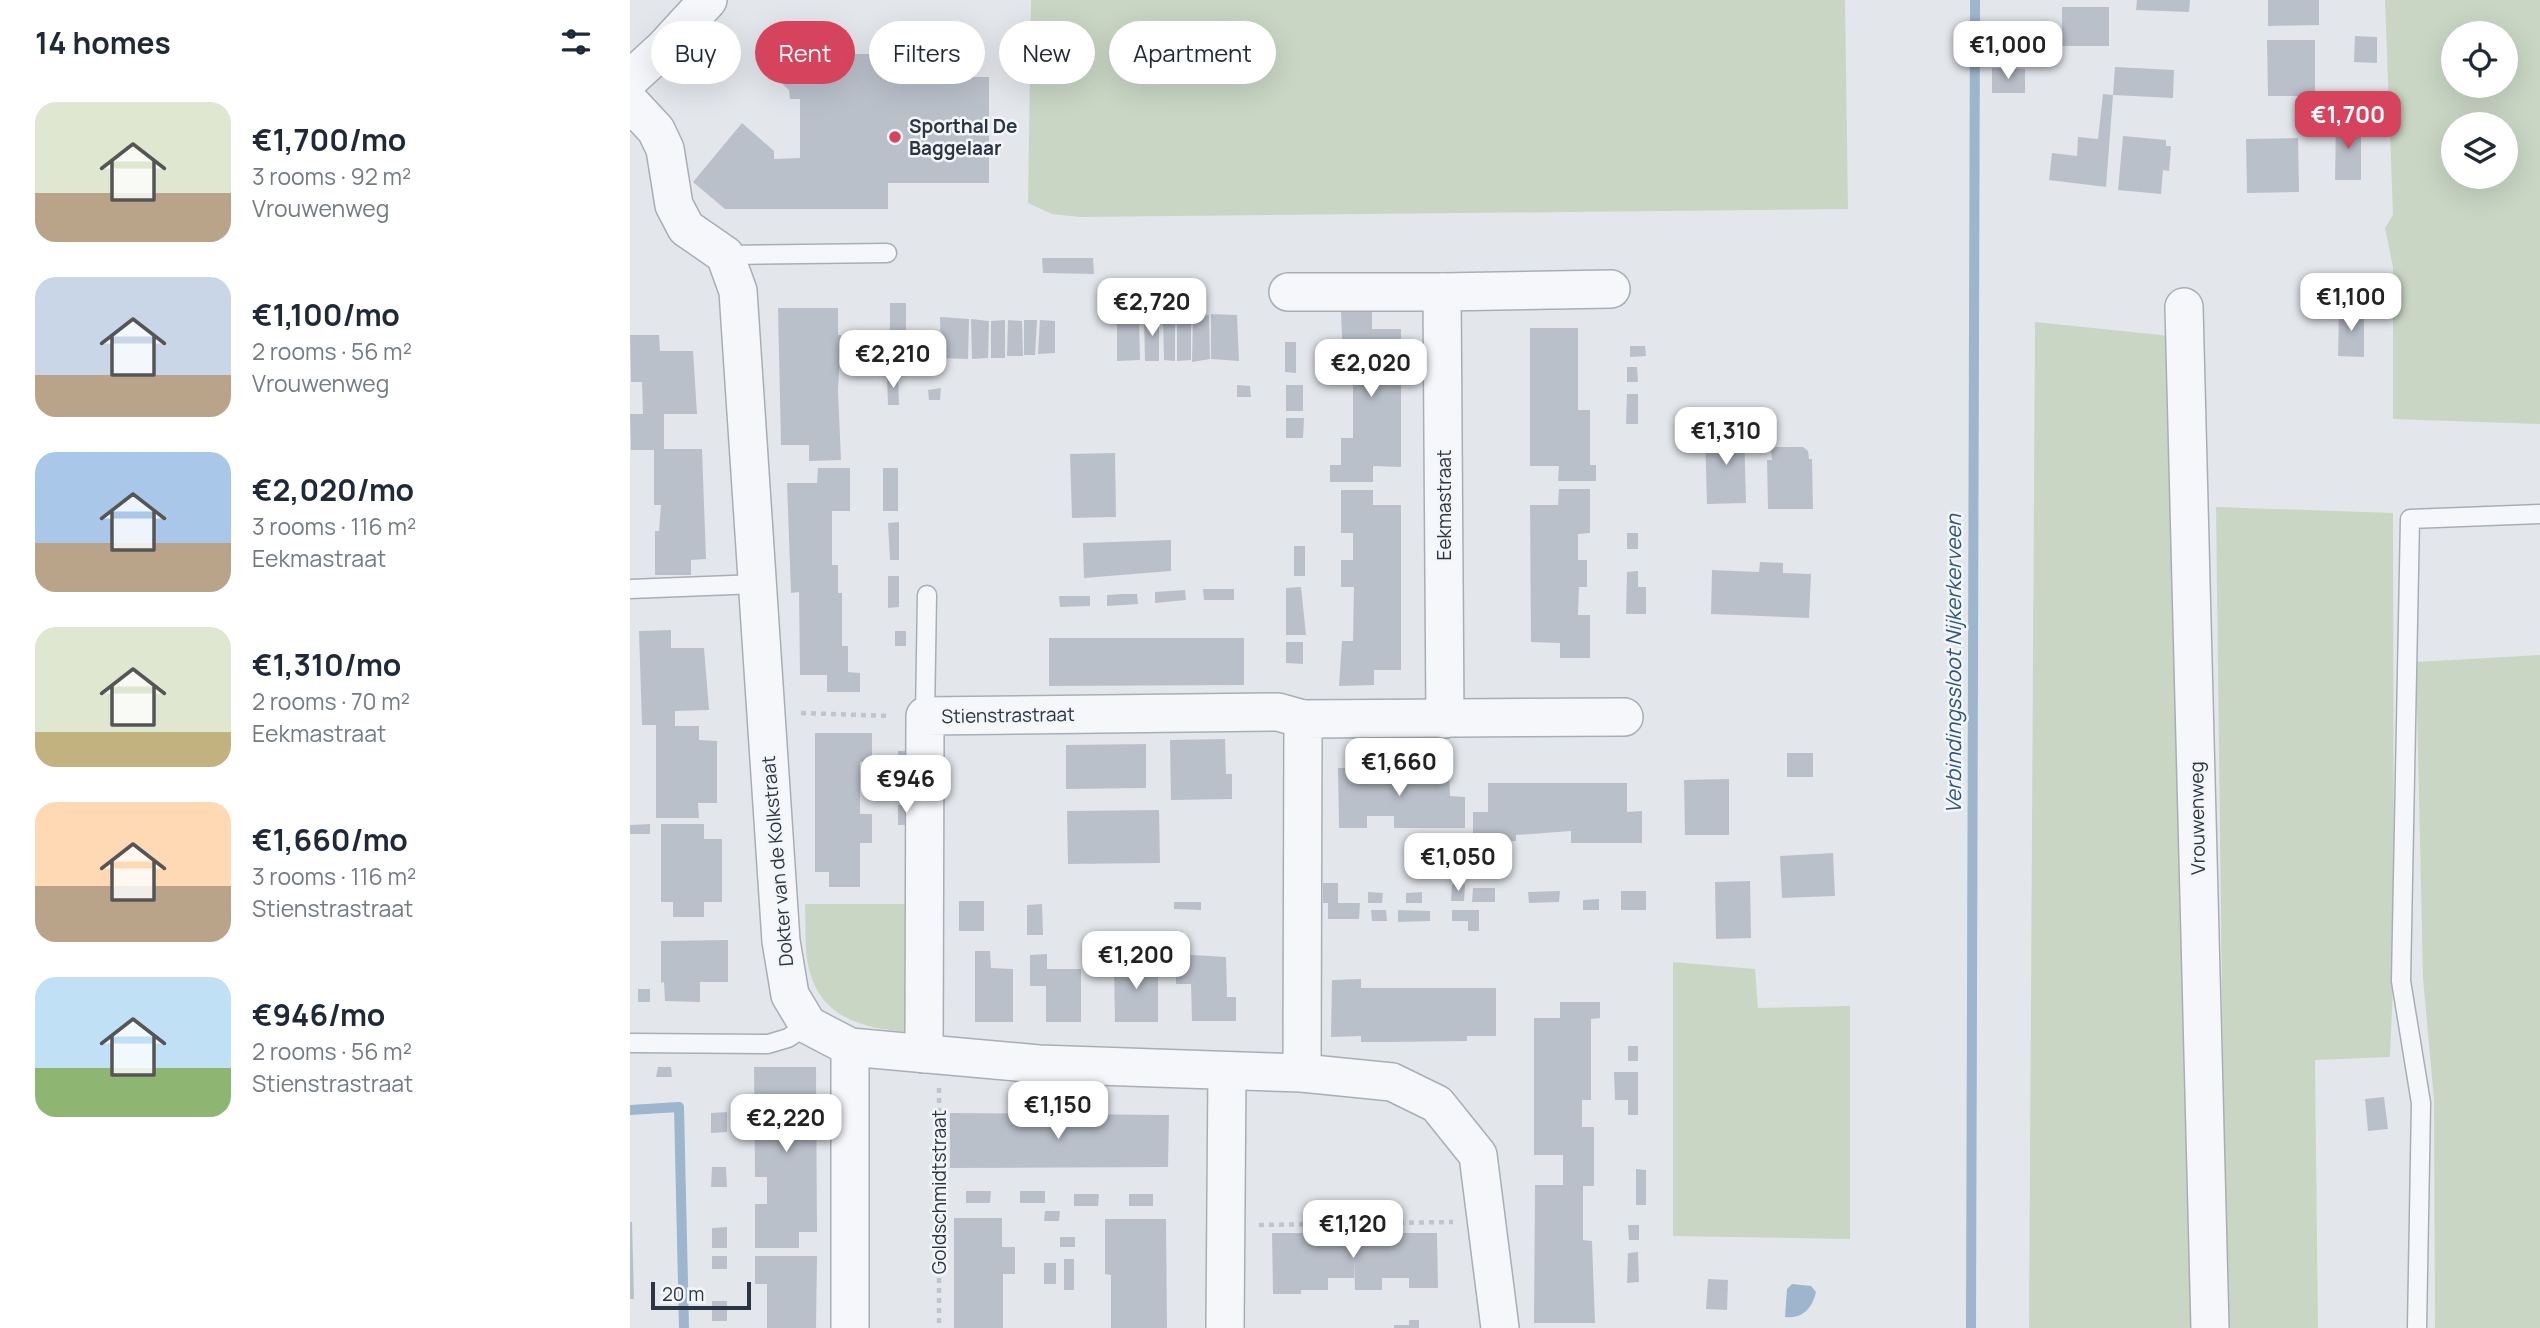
<!DOCTYPE html>
<html lang="en">
<head>
<meta charset="utf-8">
<style>
  body { margin:0; font-family:Manrope,sans-serif; background:#f2f2f3; color:#1f2937; height:100vh; display:flex; flex-direction:column; font-size:26px; white-space:nowrap }
  * { box-sizing:border-box; margin:0 }
  p { font-size:23px; color:#747a83 }
  .icon { flex:none; width:38px; height:38px; fill:none; stroke:currentColor; stroke-width:2; stroke-linecap:round; stroke-linejoin:round }
  .map { position:relative; flex:1; overflow:hidden }
  .details { display:flex; flex-direction:column; background:#fff; width:630px }
  .details>* { flex:none }
  .banner { position:absolute; left:21px; top:21px; width:665px; height:63px; display:flex; gap:14px }
  .controls { position:absolute; left:1811px; top:21px; display:grid; gap:14px }
  .controls a { display:grid; place-items:center; width:77px; height:77px; border-radius:50%; background:#fff; box-shadow:0 7px 28px #0002; font-size:35px }
  .scale { position:absolute; left:21px; bottom:18px; width:100px; box-sizing:border-box; padding-left:7px; border:4px solid #2a3445; border-top:0; font-size:19px; line-height:24px; white-space:nowrap; color:#2a3445; -webkit-text-stroke:5px #f3f6f9; paint-order:stroke }
  .price { position:absolute; translate:-50% -60px; padding:0 16px; border-radius:14px; background:#fff; color:#222; font-size:23px; line-height:46px; filter:drop-shadow(0 2px 4px #0008) }
  .price::after { content:''; position:absolute; left:50%; top:42px; width:21px; height:16px; margin-left:-10px; background:inherit; clip-path:polygon(0 0,100% 0,50% 100%) }
  .price.active { background:#d6435c; color:#fff }
  ul { padding:0; list-style:none }
  li { display:flex; align-items:center; gap:21px; height:175px; padding:0 35px }
  li span { display:grid; place-items:center; flex:none; width:196px; height:140px; border-radius:21px; color:#555 }
  li>.icon { margin-inline-start:auto }
  span .icon { width:84px; height:84px; fill:#fffc; stroke-width:1 }
  li b { font-size:30px }
  h2 { display:flex; justify-content:space-between; align-items:center; height:84px; padding:0 35px; font-size:30px }
  .pill { padding:0 24px; border-radius:32px; background:#fff; box-shadow:0 7px 28px #0002; font-size:24px; line-height:63px }
  .pill.active { background:#d6435c; color:#fff }
  main { display:flex; flex:1; min-height:0 }
  .map>svg:first-child { display:block }
  .green { fill:#c9d6c4; fill-rule:evenodd }
  .water { fill:#9db5cd }
  .lines { fill:none; stroke-linecap:round; stroke-linejoin:round }
  .stream { stroke:#9db5cd; stroke-width:10 }
  .building { fill:#bac0ca }
  .service-casing { stroke:#a8aeb7; stroke-width:21 }
  .minor-casing { stroke:#a8aeb7; stroke-width:40 }
  .path { stroke:#c1c4cb; stroke-width:4.5; stroke-dasharray:5 5; stroke-linecap:butt }
  .service { stroke:#f6f7fa; stroke-width:18 }
  .minor { stroke:#f6f7fa; stroke-width:37 }
  .poi-dot { fill:#d6435c; stroke:#f3f6f9; stroke-width:2.5 }
  .labels { text-anchor:middle; stroke-width:5; stroke-linejoin:round; paint-order:stroke }
  .poi-label { font-size:19px; font-weight:bold; fill:#2a3445; stroke:#f3f6f9; text-anchor:start }
  .street-label { font-size:19px; fill:#2a3445; stroke:#f3f6f9 }
  .water-label { font-size:21px; font-style:italic; fill:#31547c; stroke:#f3f6f9 }
</style>
</head>
<body>
<main>
<section class="details">
<h2>14 homes<svg class="icon" aria-label="filters" viewBox="0 0 24 24"><path d="M4 7h16M4 17h16"/><circle cx="9" cy="7" r="2"/><circle cx="15" cy="17" r="2"/></svg></h2>
<ul>
<li><span style="background:linear-gradient(#dfe7d0 65%,#b9a48a 0)"><svg class="icon" aria-label="home" viewBox="0 0 24 24"><path d="M3 11l9-7 9 7M6 9v11h12V9"/></svg></span><div><b>€1,700/mo</b><p>3 rooms · 92 m²</p><p>Vrouwenweg</p></div></li>
<li><span style="background:linear-gradient(#c9d6e8 70%,#b9a48a 0)"><svg class="icon" aria-label="home" viewBox="0 0 24 24"><path d="M3 11l9-7 9 7M6 9v11h12V9"/></svg></span><div><b>€1,100/mo</b><p>2 rooms · 56 m²</p><p>Vrouwenweg</p></div></li>
<li><span style="background:linear-gradient(#a9c7e8 65%,#b9a48a 0)"><svg class="icon" aria-label="home" viewBox="0 0 24 24"><path d="M3 11l9-7 9 7M6 9v11h12V9"/></svg></span><div><b>€2,020/mo</b><p>3 rooms · 116 m²</p><p>Eekmastraat</p></div></li>
<li><span style="background:linear-gradient(#dfe7d0 75%,#c2b280 0)"><svg class="icon" aria-label="home" viewBox="0 0 24 24"><path d="M3 11l9-7 9 7M6 9v11h12V9"/></svg></span><div><b>€1,310/mo</b><p>2 rooms · 70 m²</p><p>Eekmastraat</p></div></li>
<li><span style="background:linear-gradient(#ffd9b3 60%,#b9a48a 0)"><svg class="icon" aria-label="home" viewBox="0 0 24 24"><path d="M3 11l9-7 9 7M6 9v11h12V9"/></svg></span><div><b>€1,660/mo</b><p>3 rooms · 116 m²</p><p>Stienstrastraat</p></div></li>
<li><span style="background:linear-gradient(#bfe0f5 65%,#8fb573 0)"><svg class="icon" aria-label="home" viewBox="0 0 24 24"><path d="M3 11l9-7 9 7M6 9v11h12V9"/></svg></span><div><b>€946/mo</b><p>2 rooms · 56 m²</p><p>Stienstrastraat</p></div></li>
</ul>
</section>
<div class="map">
<svg width="1910" height="1328" viewBox="0 0 1910 1328">
  <rect width="100%" height="100%" fill="#e3e7ec"/>
  <g class="green">
    <path d="M401 0H1215L1218 209 450 217 422 214 398 203Z"/>
    <path d="M1755 0H1910V424L1763 419V267L1755 228 1763 215ZM1824 33H1876V86H1824ZM1824 124H1876V177H1824Z"/>
    <path d="M1405 322 1550 337 1567 1328H1399Z"/>
    <path d="M1586 507 1763 513 1764 962 1760 1057 1685 1060 1688 1328H1596Z"/>
    <path d="M1910 655V1328H1805L1804 1100 1793 978 1786 662Z"/>
    <path d="M175 904H283L280 1032C235 1029 191 1019 179 969 174 949 176 925 175 904Z"/>
    <path d="M1043 962 1125 969 1128 1008 1220 1006V1239L1043 1236Z"/>
  </g>
  <path class="water" d="M1162 1284 1181 1286 1186 1292C1182 1309 1172 1319 1155 1317L1157 1289Z"/>
  <g class="lines">
    <g class="stream">
      <path d="M0 1110 49 1107 54 1328"/>
      <path d="M1341 1328 1345 0"/>
    </g>
  </g>
  <g class="building">
    <path d="M1507 0H1560L1559 12 1506 10Z"/>
    <path d="M1638 0H1689V25L1638 26Z"/>
    <rect x="1432" y="7" width="47" height="39"/>
    <path d="M1725 36 1747 37V63L1724 62Z"/>
    <path d="M1637 40H1685V96H1638Z"/>
    <path d="M211 54H291V77H359V183H258V209H95L63 182 112 123 144 151V159L170 158V99H160L159 90 148 80 155 73H211Z"/>
    <path d="M1485 67 1544 70 1543 98 1483 95Z"/>
    <path d="M1362 68 1395 69V93H1362Z"/>
    <path d="M1473 94 1483 95 1476 187 1419 180 1422 153 1447 156 1448 137 1468 139Z"/>
    <path d="M1706 121H1731V180H1705Z"/>
    <path d="M1493 136 1536 140V146H1541L1539 171 1533 170 1531 194 1488 190Z"/>
    <path d="M1668 138 1669 192 1617 193 1616 139Z"/>
    <path d="M412 258H463L464 274 413 273Z"/>
    <path d="M260 303H276V352H265V335H260Z"/>
    <path d="M148 308H208V335H211L208 390 211 460 179 461V445H151Z"/>
    <path d="M1709 309H1734V357L1708 356Z"/>
    <path d="M711 312H742V329H771V467L743 466V482H700V465H711V438H723V384H714Z"/>
    <path d="M581 314 607 315 609 361 581 359Z"/>
    <path d="M579 315 580 359 562 362 563 316Z"/>
    <path d="M487 316H509L510 360 487 361Z"/>
    <path d="M514 316 529 317V361H515Z"/>
    <path d="M547 316H561V360L547 361Z"/>
    <path d="M310 317 339 319 338 359 311 358Z"/>
    <path d="M533 317H545V361L534 360Z"/>
    <path d="M341 319 359 321 358 358 342 359Z"/>
    <path d="M375 320V358H361V321Z"/>
    <path d="M378 320 392 321 393 356H377Z"/>
    <path d="M394 320H407L405 355H394Z"/>
    <path d="M410 320 425 321V353L408 354Z"/>
    <path d="M900 328H948V410H960V465H966V481H928L929 466H900Z"/>
    <path d="M0 335H29L30 351H63L67 414H34V449H72L76 559 61 560V575H25V531H29L31 505H24V450H1L0 414H13L12 382H1Z"/>
    <path d="M655 342H666V373L655 372Z"/>
    <path d="M1000 346H1015L1016 356 1000 357Z"/>
    <path d="M997 367H1007L1008 382H997Z"/>
    <path d="M257 374H268L269 405H258Z"/>
    <path d="M607 385 620 386 621 397H607Z"/>
    <rect x="656" y="385" width="17" height="26"/>
    <path d="M311 388 310 400H299L298 390Z"/>
    <path d="M997 394H1008V424H996Z"/>
    <path d="M656 418H674L673 438H656Z"/>
    <path d="M1114 430 1116 503 1077 504 1075 431Z"/>
    <path d="M1145 447H1173L1178 451 1179 459H1182L1183 509H1138L1137 460H1142L1141 451Z"/>
    <path d="M485 453 486 517 442 518 440 454Z"/>
    <path d="M188 468H220V511H202V565H208V593H212V646H218V672L230 673V692H197V675H170L169 592 161 593 157 483H187Z"/>
    <rect x="253" y="468" width="15" height="43"/>
    <path d="M929 489H960V533L948 534V560H957V587H949L948 615H960V658H930V643L901 642 900 505H928Z"/>
    <path d="M711 490H743V505H771V670H744V685L709 686 712 641H723L724 587H711V560H723V533H711Z"/>
    <path d="M269 522V560H260L258 523Z"/>
    <rect x="997" y="533" width="11" height="16"/>
    <path d="M541 540V571L454 578 453 543Z"/>
    <rect x="664" y="546" width="11" height="30"/>
    <path d="M1130 562 1153 563V573L1181 574 1179 618 1081 614 1082 570 1129 572Z"/>
    <path d="M1008 571V587H1016V614H996L997 572Z"/>
    <path d="M258 576H269V607L258 608Z"/>
    <path d="M671 587 676 635H656V588Z"/>
    <path d="M573 589H604V600H574Z"/>
    <path d="M555 590 556 600 525 603V592Z"/>
    <path d="M492 594H507L508 604 477 606V595Z"/>
    <path d="M429 596H460V606L430 607Z"/>
    <path d="M41 630V648H74L79 710 45 711V726H69V740L87 741V803H68L69 818H26V725H12L9 631Z"/>
    <rect x="265" y="631" width="11" height="15"/>
    <path d="M419 638H614V685L419 686Z"/>
    <path d="M656 642H673V664L656 663Z"/>
    <path d="M185 733H242V762H230V814H242V843H230V887H199V872H185Z"/>
    <path d="M595 739 596 774H602V799L541 800 540 740Z"/>
    <path d="M516 744V788L436 789V745Z"/>
    <rect x="268" y="751" width="15" height="20"/>
    <rect x="1157" y="753" width="26" height="24"/>
    <path d="M708 768H819L820 796 835 797V828H764V816H737V828H709Z"/>
    <path d="M1099 779V835H1055L1054 780Z"/>
    <path d="M858 783H997V812L1012 811V843H941V831L886 835V841L843 844V812H858Z"/>
    <rect x="268" y="805" width="15" height="20"/>
    <path d="M529 810 530 863 438 864 437 811Z"/>
    <path d="M20 824V834H0V825Z"/>
    <path d="M31 824H74V839H92V902H74V917H43V902H31Z"/>
    <path d="M1203 853 1205 896 1152 898 1150 856Z"/>
    <path d="M1120 881 1121 938 1086 939 1085 882Z"/>
    <path d="M693 883H708V903H730L729 919H698V903H693Z"/>
    <path d="M822 884H835L834 901H821Z"/>
    <path d="M843 888H865V902H842Z"/>
    <path d="M930 891 929 902 899 903 898 892Z"/>
    <rect x="991" y="891" width="25" height="19"/>
    <path d="M738 892 753 893 752 903H738Z"/>
    <path d="M792 892V903H776V893Z"/>
    <path d="M969 899V910H953V900Z"/>
    <rect x="329" y="901" width="25" height="30"/>
    <path d="M544 902H571V910L544 909Z"/>
    <path d="M412 904 413 935H397V905Z"/>
    <path d="M741 910H756L757 921H742Z"/>
    <path d="M768 910 800 911V921L768 922Z"/>
    <path d="M822 910H849V931H838V921H822Z"/>
    <path d="M98 940V982H70V1002L35 1001 34 982 31 983V941Z"/>
    <path d="M345 951H360L361 968 383 969V1022H345Z"/>
    <path d="M417 954V969H451V1022H416V986H400V955Z"/>
    <path d="M546 954 596 957 597 997H606V1021H562L561 984H546Z"/>
    <path d="M484 960H528V1022H485Z"/>
    <path d="M731 979V988H866V1036H837V1041L759 1042H731V1036L701 1037 702 980Z"/>
    <rect x="8" y="989" width="12" height="13"/>
    <path d="M930 1002H970V1018L961 1019V1100H952V1127H964V1186H953V1240L962 1241 965 1323H904L905 1185H933V1155H904V1018H930Z"/>
    <rect x="998" y="1046" width="10" height="15"/>
    <path d="M28 1067H41L42 1077H26Z"/>
    <path d="M124 1067H186L187 1232H169V1248H125V1204H137V1177H125Z"/>
    <path d="M984 1072H1008V1115H998V1100H985Z"/>
    <path d="M1754 1097 1758 1129 1738 1131 1735 1099Z"/>
    <path d="M97 1112V1132L81 1133V1113Z"/>
    <path d="M320 1113 539 1115 538 1167 320 1168Z"/>
    <path d="M82 1167H96L97 1187H81Z"/>
    <path d="M1006 1169 1016 1170V1205H1006Z"/>
    <path d="M336 1191H361L360 1203H336Z"/>
    <rect x="390" y="1191" width="25" height="12"/>
    <path d="M444 1194H469L468 1206H444Z"/>
    <rect x="499" y="1194" width="24" height="12"/>
    <path d="M415 1211H430L429 1221H414Z"/>
    <path d="M324 1218H372V1247H385V1274H373V1328H324Z"/>
    <path d="M475 1219H536L537 1328H481V1275L475 1274Z"/>
    <path d="M0 1222H2L4 1299H0Z"/>
    <path d="M998 1225H1009V1240H999Z"/>
    <path d="M97 1227V1248H82V1228Z"/>
    <path d="M642 1233H807L808 1288H779V1278H752V1290H725L724 1258V1278H698V1290H671V1294H643Z"/>
    <rect x="430" y="1237" width="15" height="10"/>
    <path d="M1008 1252 1009 1282 997 1283 998 1253Z"/>
    <rect x="82" y="1256" width="15" height="13"/>
    <path d="M125 1256H187L186 1328H137V1284H125Z"/>
    <rect x="434" y="1259" width="10" height="31"/>
    <rect x="414" y="1263" width="12" height="21"/>
    <path d="M1078 1279 1098 1280 1097 1310 1076 1309Z"/>
    <rect x="82" y="1301" width="15" height="20"/>
    <path d="M779 1320H789V1328H764V1325H779Z"/>
  </g>
  <g class="lines">
    <g class="service-casing">
      <g id="service">
        <path d="M95 255 257 253"/>
        <path d="M0 589 127 584"/>
        <path d="M295 716 297 595"/>
        <path d="M0 1043 138 1044 158 1038 178 1025"/>
        <path d="M1787 1328 1791 1103 1771 981 1780 519 1910 514"/>
      </g>
    </g>
    <g class="minor-casing">
      <g id="minor">
        <path d="M0 79 34 48 78 0"/>
        <path d="M0 102 26 130 35 149 44 205 56 228 95 255 108 291 151 941 160 995 178 1025 220 1047 409 1064 672 1073 762 1082 807 1104 848 1155 870 1328"/>
        <path d="M658 292H812"/>
        <path d="M1554 307 1580 1328"/>
        <path d="M815 719 812 292 981 289"/>
        <path d="M294 1054 295 716 648 712 673 719"/>
        <path d="M672 1073 673 719 994 717"/>
        <path d="M220 1328V1047"/>
        <path d="M595 1328 597 1071"/>
      </g>
    </g>
    <g class="path">
      <path d="M171 713 261 716"/>
      <path d="M309 1088V1328"/>
      <path d="M629 1225 823 1222"/>
    </g>
    <use href="#service" class="service"/>
    <use href="#minor" class="minor"/>
  </g>
  <circle class="poi-dot" cx="265" cy="137" r="7"/>
  <g class="labels">
    <g class="poi-label">
      <text x="279" y="133">Sporthal De<tspan x="279" dy="22">Baggelaar</tspan></text>
    </g>
    <g class="street-label">
      <text transform="translate(814 505) rotate(-90)" y="7">Eekmastraat</text>
      <text transform="translate(378 715) rotate(-1)" y="7">Stienstrastraat</text>
      <text transform="translate(1567 818) rotate(-91)" y="7">Vrouwenweg</text>
      <text transform="translate(147 861) rotate(-95)" y="7">Dokter van de Kolkstraat</text>
      <text transform="translate(309 1192) rotate(-90)" y="7">Goldschmidtstraat</text>
    </g>
    <g class="water-label">
      <text transform="translate(1324 664) rotate(-90)" y="7">Verbindingssloot Nijkerkerveen</text>
    </g>
  </g>
</svg>
<div class="controls">
<a><svg class="icon" aria-label="locate" viewBox="0 0 24 24"><circle cx="12" cy="12" r="6"/><path d="M12 2v4M12 18v4M2 12h4M18 12h4"/></svg></a>
<a><svg class="icon" aria-label="layers" viewBox="0 0 24 24"><path d="M12 4l9 5-9 5-9-5zM3 14l9 5 9-5"/></svg></a>
</div>
<div class="scale">20 m</div>
<b class="price" style="left:1378px;top:81px">€1,000</b>
<b class="price active" style="left:1718px;top:151px">€1,700</b>
<b class="price" style="left:1721px;top:333px">€1,100</b>
<b class="price" style="left:522px;top:338px">€2,720</b>
<b class="price" style="left:263px;top:390px">€2,210</b>
<b class="price" style="left:741px;top:399px">€2,020</b>
<b class="price" style="left:1096px;top:467px">€1,310</b>
<b class="price" style="left:769px;top:798px">€1,660</b>
<b class="price" style="left:276px;top:815px">€946</b>
<b class="price" style="left:828px;top:893px">€1,050</b>
<b class="price" style="left:506px;top:991px">€1,200</b>
<b class="price" style="left:428px;top:1141px">€1,150</b>
<b class="price" style="left:156px;top:1154px">€2,220</b>
<b class="price" style="left:723px;top:1260px">€1,120</b>
<div class="banner">
<a class="pill">Buy</a>
<a class="pill active">Rent</a>
<a class="pill">Filters</a>
<a class="pill">New</a>
<a class="pill">Apartment</a>
</div>
</div>
</main>
</body>
</html>
